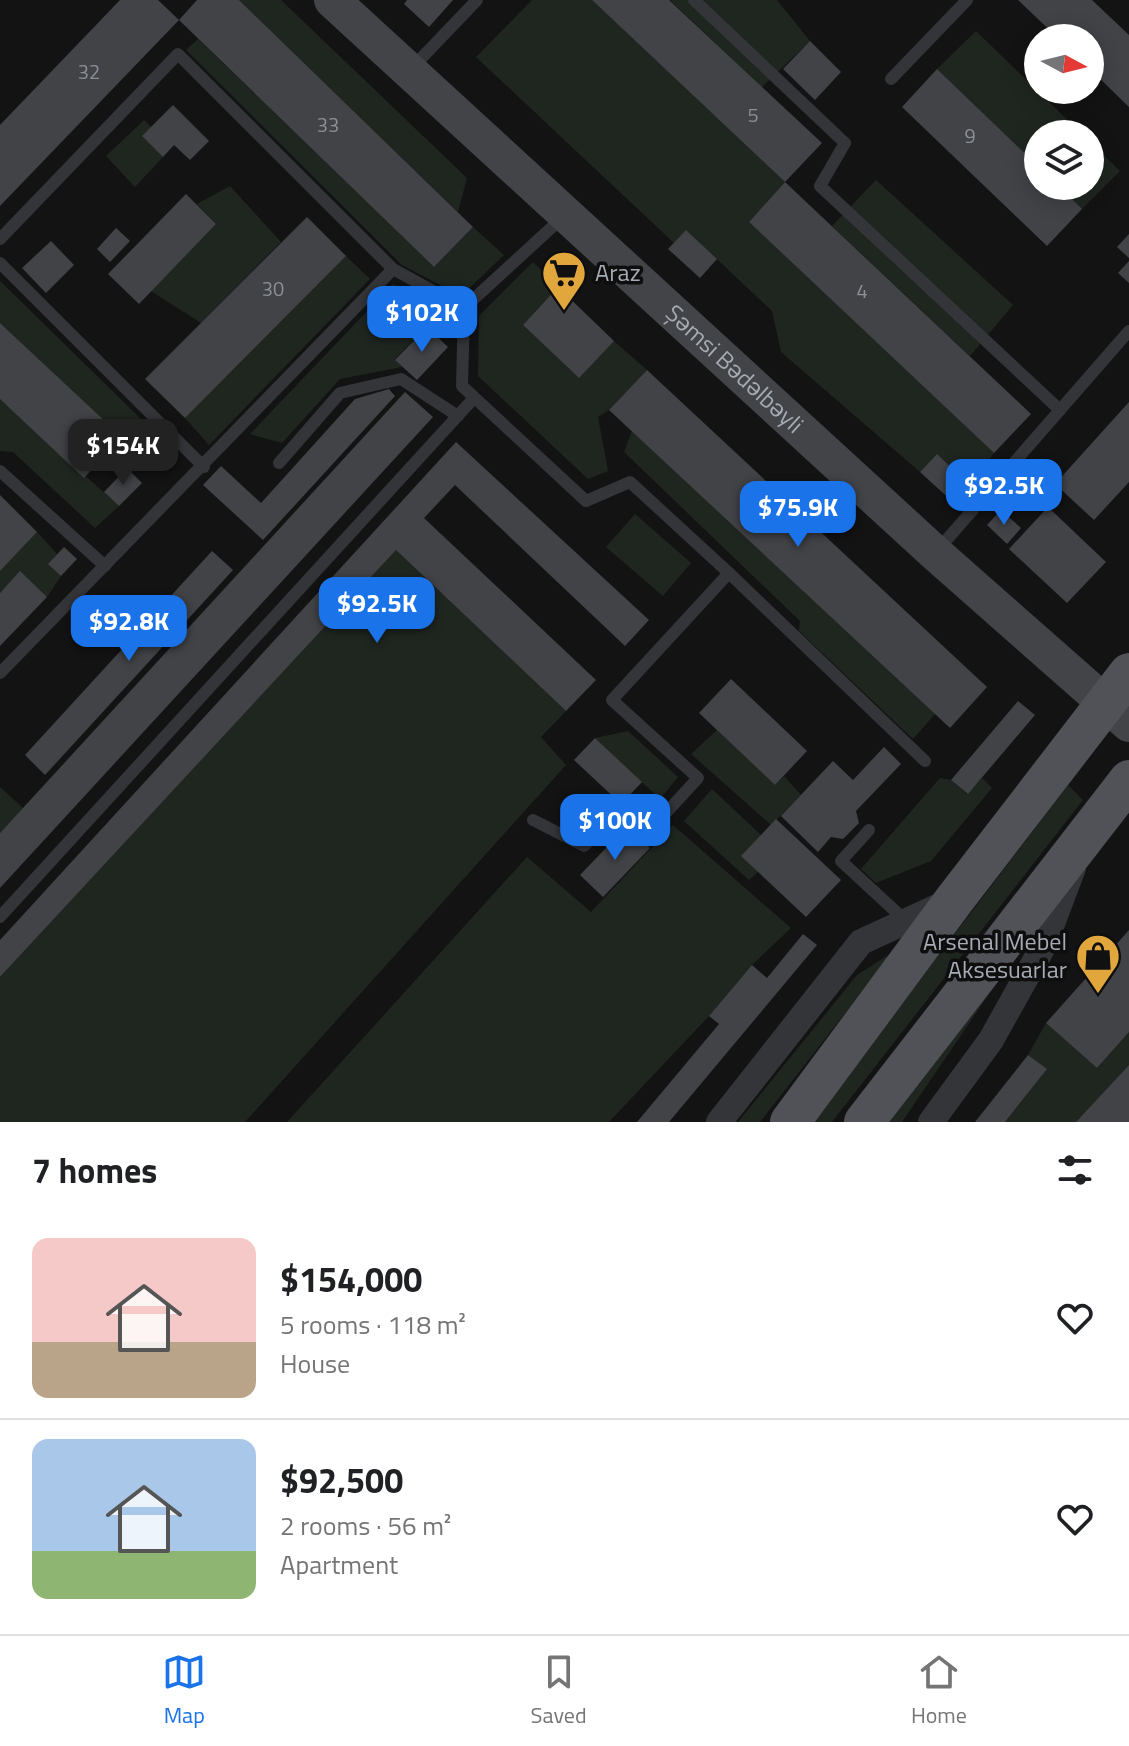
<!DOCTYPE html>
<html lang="en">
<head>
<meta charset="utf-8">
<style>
  body { margin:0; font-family:"Titillium Web",sans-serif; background:#f2f2f2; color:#202124; height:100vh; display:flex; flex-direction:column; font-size:30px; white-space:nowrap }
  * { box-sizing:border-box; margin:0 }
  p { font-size:26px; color:#757577 }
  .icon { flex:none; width:44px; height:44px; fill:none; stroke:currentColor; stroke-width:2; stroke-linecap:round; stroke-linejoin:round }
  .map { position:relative; height:1122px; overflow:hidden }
  .details { display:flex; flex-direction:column; background:#fff; flex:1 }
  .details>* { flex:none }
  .needle { width:52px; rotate:97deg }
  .buttons { position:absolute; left:1024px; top:24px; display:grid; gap:16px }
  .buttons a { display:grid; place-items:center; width:80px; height:80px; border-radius:50%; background:#fff; box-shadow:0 4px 20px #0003; font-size:40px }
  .price { position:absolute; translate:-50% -68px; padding:0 18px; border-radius:16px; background:#1a73e8; color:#fff; font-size:26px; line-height:52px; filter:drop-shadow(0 2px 4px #0008) }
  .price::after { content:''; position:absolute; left:50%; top:48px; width:24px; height:18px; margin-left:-12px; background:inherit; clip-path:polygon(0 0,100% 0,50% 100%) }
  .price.selected { background:#222; color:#fff }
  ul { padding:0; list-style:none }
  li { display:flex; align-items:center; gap:24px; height:200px; padding:0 32px }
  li+li { border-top:2px solid #e0e0e0 }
  li span { display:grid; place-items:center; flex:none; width:224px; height:160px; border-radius:16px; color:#555 }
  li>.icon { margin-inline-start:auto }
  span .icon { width:96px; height:96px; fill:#fffc; stroke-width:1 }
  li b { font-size:34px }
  h2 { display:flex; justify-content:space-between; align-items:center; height:96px; padding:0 32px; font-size:34px }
  .dock { display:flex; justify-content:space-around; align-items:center; height:112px; border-top:2px solid #e0e0e0; background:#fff; font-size:22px; color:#757577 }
  .dock a { display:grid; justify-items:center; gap:4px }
  .dock .selected { color:#1a73e8 }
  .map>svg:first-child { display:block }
  .green { fill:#1f2620 }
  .building { fill:#424347 }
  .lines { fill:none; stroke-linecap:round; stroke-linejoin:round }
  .lane { stroke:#343539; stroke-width:12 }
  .street { stroke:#343539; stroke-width:26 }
  .secondary { stroke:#424448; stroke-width:36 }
  .primary { stroke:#505257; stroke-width:40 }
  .labels { text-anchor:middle; stroke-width:7; stroke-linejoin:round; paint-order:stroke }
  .number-label { font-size:20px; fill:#8c9098 }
  .poi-label { font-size:24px; fill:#a5aab3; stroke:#0e0e0f; text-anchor:start }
  .street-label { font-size:24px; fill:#a5aab3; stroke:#0e0e0f }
</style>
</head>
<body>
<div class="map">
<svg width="1129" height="1122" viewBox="0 0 1129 1122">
  <rect width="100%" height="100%" fill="#131314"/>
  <g class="green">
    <path d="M239 0H281L467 178 458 212Z"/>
    <path d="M532 0H592L785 182 749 222 994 453 970 485 937 454 920 472 781 352 772 311 686 230 674 243 476 57Z"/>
    <path d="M670 0H777L810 41 762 87Z"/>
    <path d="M976 31 1082 134H1038V166L937 69Z"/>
    <path d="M198 39 434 267 473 227 504 255 461 296 402 265 186 50Z"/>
    <path d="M144 120 151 127 142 136 163 157 135 187 106 156Z"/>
    <path d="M1090 142 1120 171 1082 209 1059 186H1090Z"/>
    <path d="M876 180 1013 305 970 356 832 226Z"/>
    <path d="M230 186 281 242 201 323 151 291 216 224 197 204Z"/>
    <path d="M346 256 370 279 209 445 185 418Z"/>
    <path d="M533 262 558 287 523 325 578 377 614 341 647 370 609 410 598 417 608 471 588 479 478 376 479 316Z"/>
    <path d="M0 281 140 418 122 437 0 323Z"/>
    <path d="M393 284 455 318 435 335 426 327 395 359 402 367 340 379 282 443 250 434Z"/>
    <path d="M0 399 119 506 95 528 13 452 0 451Z"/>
    <path d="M632 431 935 714 913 739 799 631 800 621 624 452Z"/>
    <path d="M635 514 691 563 663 596 606 547Z"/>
    <path d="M37 532 57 554 49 564 61 576 47 597 20 572 0 593V571Z"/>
    <path d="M396 550 566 711 541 737 566 765 245 1122H0V977Z"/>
    <path d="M717 730 775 785 784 776 801 795 771 825 691 754Z"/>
    <path d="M628 731 678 777 660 799 595 738Z"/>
    <path d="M940 778 951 780 967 794 982 778 992 788 931 861 876 883 861 869Z"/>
    <path d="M1068 785 1083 800 832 1122H812Z"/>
    <path d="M0 787 23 808 0 833Z"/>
    <path d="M712 789 761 835 758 872 749 880 684 821Z"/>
    <path d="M673 825 791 928 752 965 709 1016 609 1122H287L527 857 591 912Z"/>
    <path d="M893 952 760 1122H738L857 975Z"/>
    <path d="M1004 972 902 1122H884Z"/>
    <path d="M1046 1023 1097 1068 1129 1032V1065L1076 1122H1005L1046 1070 1028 1055Z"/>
  </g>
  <g class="building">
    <path d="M120 0H158L179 20 0 206V125Z"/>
    <path d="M197 0H239L473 227 434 267 179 20Z"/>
    <path d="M407 0H453L429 27 404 4Z"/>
    <path d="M592 0H669L822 143 785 182Z"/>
    <path d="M1018 0H1092L1129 35V107L1090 69V38H1058Z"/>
    <path d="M810 41 841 72 815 100 783 69Z"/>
    <path d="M937 69 1038 166V186H1059L1082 209 1047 246 902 107Z"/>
    <path d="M173 105 209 141 190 160 174 145 163 157 142 136Z"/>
    <path d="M785 182 1031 414 994 453 749 222Z"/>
    <path d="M186 194 216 224 139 304 108 274Z"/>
    <path d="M307 217 346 256 185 418 145 379Z"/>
    <path d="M116 228 130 241 110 262 97 249Z"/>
    <path d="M686 230 717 259 700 278 668 249Z"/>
    <path d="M1129 234V258L1117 247Z"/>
    <path d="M51 241 74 265 46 293 22 268Z"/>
    <path d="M1129 261V283L1118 273Z"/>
    <path d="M558 287 614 341 579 378 523 325Z"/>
    <path d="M0 323 122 437 84 478 0 399Z"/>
    <path d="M427 327 448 347 417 380 395 360Z"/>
    <path d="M647 370 987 687 950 728 609 410Z"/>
    <path d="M389 389 395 396 263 540 203 485 221 466 261 503 355 399Z"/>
    <path d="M405 392 433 417 0 888V833Z"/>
    <path d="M1129 402V482L1094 520 1055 484Z"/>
    <path d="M456 442 649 620 625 646 455 485 424 518 596 680 566 711 396 550 0 977V940Z"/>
    <path d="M937 454 970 485 954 503 920 472Z"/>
    <path d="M127 468 142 483 119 506 104 492Z"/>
    <path d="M0 495 37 532 0 571Z"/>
    <path d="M1048 507 1106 562 1067 603 1009 549Z"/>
    <path d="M1001 510 1021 528 1007 544 987 525Z"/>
    <path d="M64 547 77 559 61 576 48 564Z"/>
    <path d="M212 551 233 570 45 775 25 755Z"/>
    <path d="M20 571 47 597 0 646V593Z"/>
    <path d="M731 679 807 751 775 785 699 713Z"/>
    <path d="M1018 701 1035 715 968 794 951 780Z"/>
    <path d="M595 738 642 782 621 804 574 760Z"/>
    <path d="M884 747 901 764 856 811 859 823 843 839 831 837 818 852 781 816 833 761 853 780Z"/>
    <path d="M776 819 841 880 806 917 741 856Z"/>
    <path d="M627 826 650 848 603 897 580 875Z"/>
    <path d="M1129 930V1032L1097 1068 1046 1023Z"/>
    <path d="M803 934 817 945 669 1122H637L719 1024 709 1016 752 965 767 978Z"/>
    <path d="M1028 1055 1047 1069 1005 1122H975Z"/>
    <path d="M1129 1065V1122H1076Z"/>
  </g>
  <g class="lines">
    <g class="lane">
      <path d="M694 0 845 143 820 186 1060 410"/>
      <path d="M410 70 477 0"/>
      <path d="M891 79 967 0"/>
      <path d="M563 217 464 308 462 386 586 501 630 482 729 573 925 761"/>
      <path d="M0 239 178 54 393 269 464 308"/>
      <path d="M0 263 204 467"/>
      <path d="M279 463 340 393 401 379 458 416"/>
      <path d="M0 471 105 566"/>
      <path d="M936 552 1129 331"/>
      <path d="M0 673 393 269"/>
      <path d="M533 820 584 846 618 814 652 828 698 778 612 700 729 573"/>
      <path d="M869 830 841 861 906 921"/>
      <path d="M0 917 474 398"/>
    </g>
    <g class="street">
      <path d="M719 1122 861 942 948 902"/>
      <path d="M931 1122 991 1040 1044 945 1073 868"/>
    </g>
    <path class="secondary" id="s1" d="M332 0 935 553 1129 724"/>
    <g class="primary">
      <path d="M790 1122 955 899 1129 673"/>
      <path d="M864 1122 1129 780"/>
    </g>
  </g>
  <defs>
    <g id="supermarket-pin" transform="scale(2.3)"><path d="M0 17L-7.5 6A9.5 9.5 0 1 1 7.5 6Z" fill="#e1a73d" stroke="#0e0e0f"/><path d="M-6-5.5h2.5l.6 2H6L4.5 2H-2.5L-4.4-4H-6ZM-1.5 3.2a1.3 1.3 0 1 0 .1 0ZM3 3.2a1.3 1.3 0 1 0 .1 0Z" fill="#111"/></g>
    <g id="shop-pin" transform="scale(2.3)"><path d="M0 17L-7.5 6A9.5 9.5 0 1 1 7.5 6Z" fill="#e1a73d" stroke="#0e0e0f"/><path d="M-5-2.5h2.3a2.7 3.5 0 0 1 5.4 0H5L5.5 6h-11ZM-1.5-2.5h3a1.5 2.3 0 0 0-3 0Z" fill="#111"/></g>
  </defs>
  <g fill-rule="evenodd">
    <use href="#supermarket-pin" x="564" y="273"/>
    <use href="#shop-pin" x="1098" y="956"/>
  </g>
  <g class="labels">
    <g class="number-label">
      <text x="89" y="79">32</text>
      <text x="753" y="122">5</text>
      <text x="328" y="132">33</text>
      <text x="970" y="143">9</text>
      <text x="273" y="296">30</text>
      <text x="862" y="298">4</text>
    </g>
    <g class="poi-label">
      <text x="595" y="281">Araz</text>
      <text x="1067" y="950" text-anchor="end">Arsenal Mebel<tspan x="1067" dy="28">Aksesuarlar</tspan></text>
    </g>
    <g class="street-label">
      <text dy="8" stroke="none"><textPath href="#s1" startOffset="546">Şəmsi Bədəlbəyli</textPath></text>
    </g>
  </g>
</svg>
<div class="buttons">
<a><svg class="needle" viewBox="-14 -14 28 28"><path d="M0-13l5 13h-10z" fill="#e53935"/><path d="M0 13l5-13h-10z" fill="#757577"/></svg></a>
<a><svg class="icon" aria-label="layers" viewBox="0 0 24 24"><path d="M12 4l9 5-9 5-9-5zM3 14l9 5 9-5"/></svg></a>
</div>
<b class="price" style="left:422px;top:354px">$102K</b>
<b class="price selected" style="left:123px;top:487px">$154K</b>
<b class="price" style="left:1004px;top:527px">$92.5K</b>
<b class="price" style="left:798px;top:549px">$75.9K</b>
<b class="price" style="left:377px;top:645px">$92.5K</b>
<b class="price" style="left:129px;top:663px">$92.8K</b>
<b class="price" style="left:615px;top:862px">$100K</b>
</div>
<section class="details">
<h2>7 homes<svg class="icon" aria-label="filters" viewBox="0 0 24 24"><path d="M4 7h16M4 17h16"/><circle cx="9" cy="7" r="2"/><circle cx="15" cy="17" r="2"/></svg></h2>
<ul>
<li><span style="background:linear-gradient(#f6c9c9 65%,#b9a48a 0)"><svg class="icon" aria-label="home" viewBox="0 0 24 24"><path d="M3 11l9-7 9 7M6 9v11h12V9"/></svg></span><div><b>$154,000</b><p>5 rooms · 118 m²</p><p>House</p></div><svg class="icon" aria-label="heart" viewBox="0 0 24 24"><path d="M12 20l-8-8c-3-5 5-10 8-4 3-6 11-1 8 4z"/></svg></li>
<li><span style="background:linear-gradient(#a9c7e8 70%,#8fb573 0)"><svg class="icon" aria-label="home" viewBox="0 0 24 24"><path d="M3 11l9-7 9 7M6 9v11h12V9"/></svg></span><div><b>$92,500</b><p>2 rooms · 56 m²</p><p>Apartment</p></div><svg class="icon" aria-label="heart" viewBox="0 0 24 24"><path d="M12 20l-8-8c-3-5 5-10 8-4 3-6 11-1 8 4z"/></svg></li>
</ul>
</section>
<nav class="dock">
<a class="selected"><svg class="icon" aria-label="map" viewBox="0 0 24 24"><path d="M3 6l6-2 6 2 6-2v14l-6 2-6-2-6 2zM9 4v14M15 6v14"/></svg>Map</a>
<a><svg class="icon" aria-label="saved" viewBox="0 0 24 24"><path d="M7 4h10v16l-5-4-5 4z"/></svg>Saved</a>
<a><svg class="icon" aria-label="home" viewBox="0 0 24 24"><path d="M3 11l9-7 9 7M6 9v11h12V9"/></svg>Home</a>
</nav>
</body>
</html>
